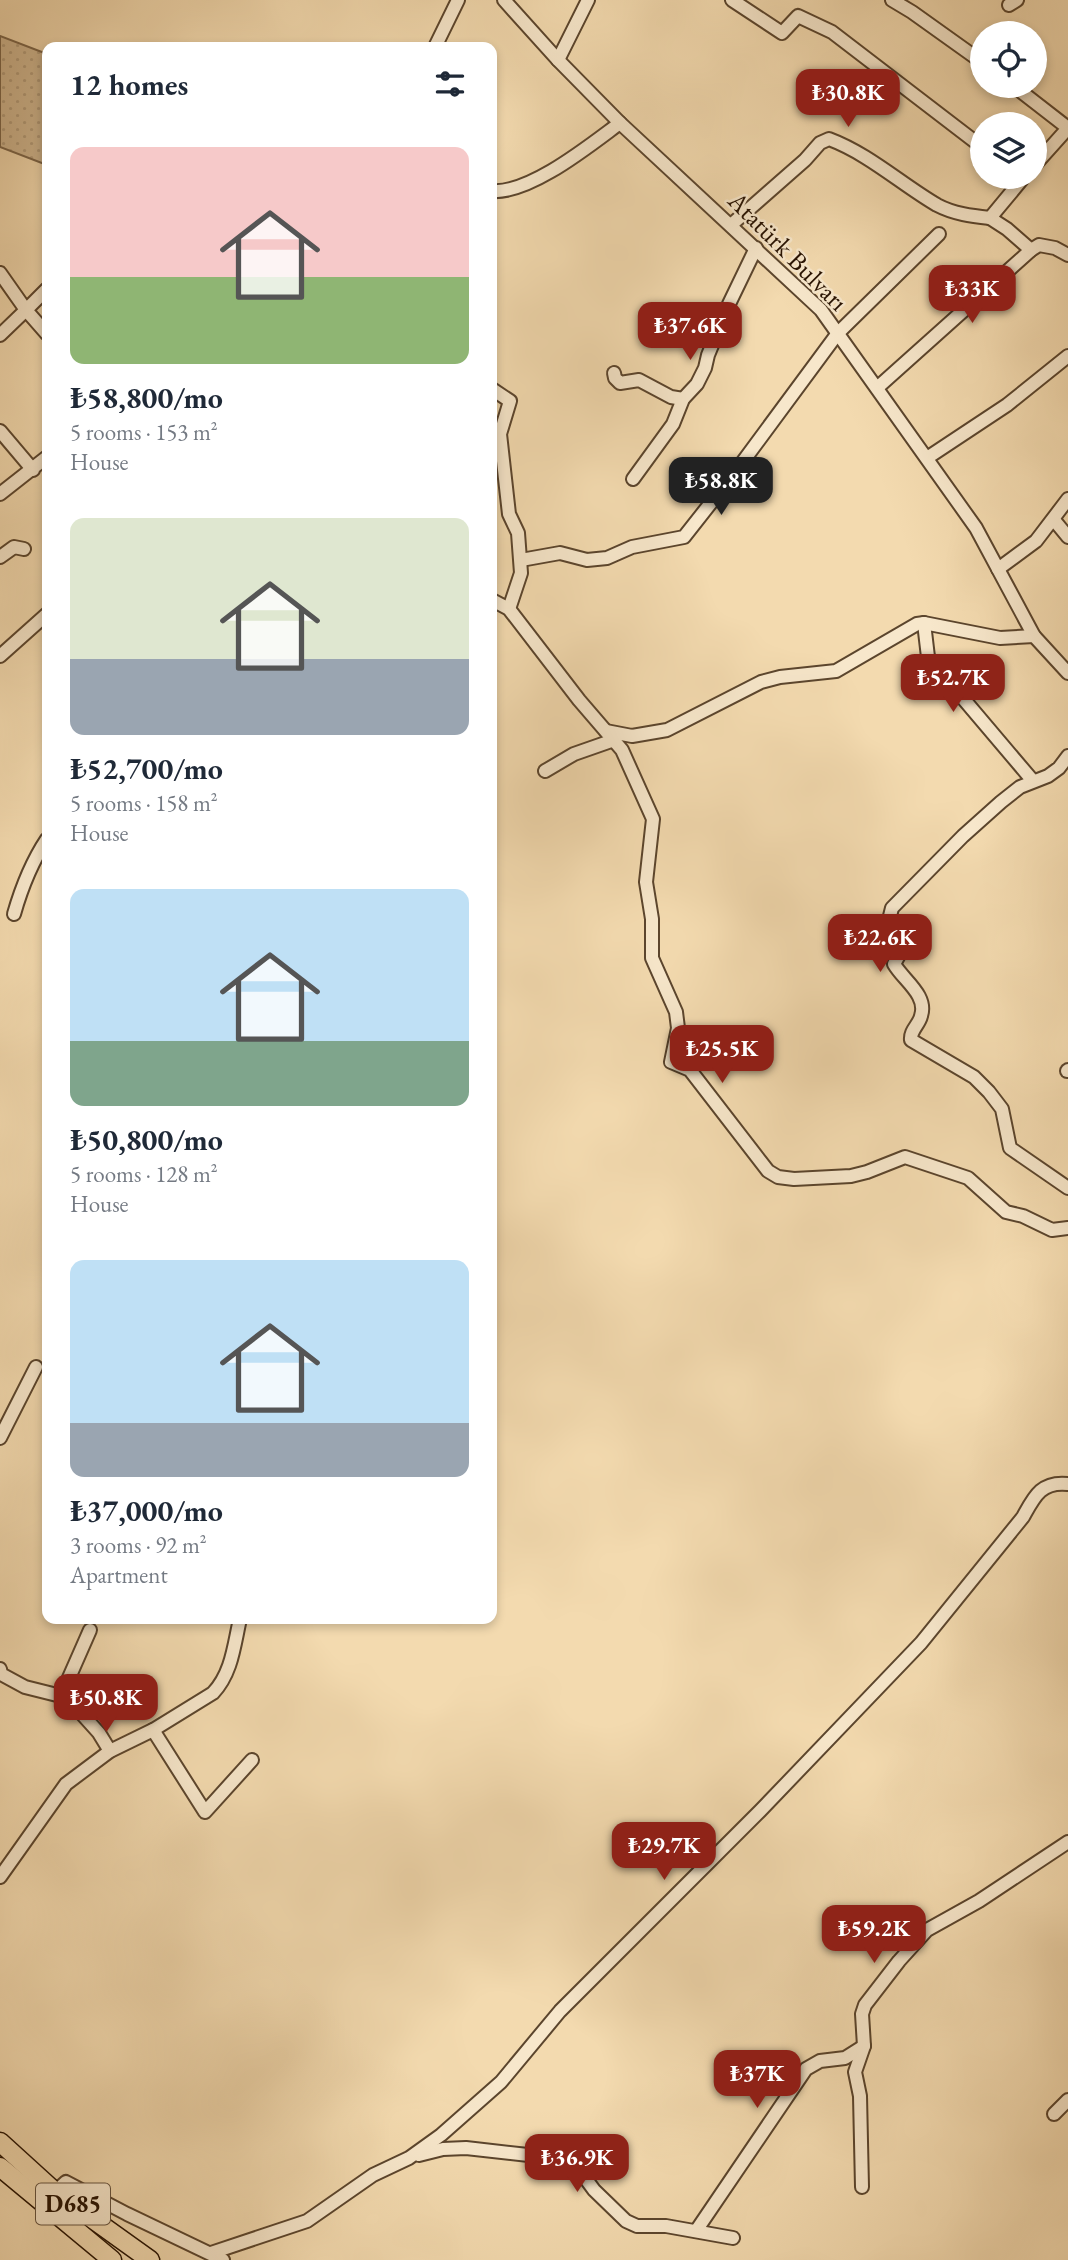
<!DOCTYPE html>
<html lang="en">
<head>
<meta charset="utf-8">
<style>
  body { margin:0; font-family:"EB Garamond",serif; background:#f2f2f3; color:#1f2937; height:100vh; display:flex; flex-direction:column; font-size:26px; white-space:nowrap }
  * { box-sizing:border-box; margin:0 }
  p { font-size:23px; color:#747a83 }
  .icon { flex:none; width:38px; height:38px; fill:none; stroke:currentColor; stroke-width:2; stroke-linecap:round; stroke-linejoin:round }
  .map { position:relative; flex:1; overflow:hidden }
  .sheet { position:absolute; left:42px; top:42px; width:455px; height:1582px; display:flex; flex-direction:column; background:#fff; border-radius:14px; box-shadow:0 4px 10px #0003 }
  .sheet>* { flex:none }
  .controls { position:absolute; left:970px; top:21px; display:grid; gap:14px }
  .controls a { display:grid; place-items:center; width:77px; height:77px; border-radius:50%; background:#fff; box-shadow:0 4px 10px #0003; font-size:35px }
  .price { position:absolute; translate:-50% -60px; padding:0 16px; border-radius:14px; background:#8f2418; color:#fff; font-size:23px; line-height:46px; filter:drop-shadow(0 2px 4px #0008) }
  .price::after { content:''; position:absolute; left:50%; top:42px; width:21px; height:16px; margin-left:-10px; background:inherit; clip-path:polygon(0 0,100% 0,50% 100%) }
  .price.current { background:#222; color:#fff }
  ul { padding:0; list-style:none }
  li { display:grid; align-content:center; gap:14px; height:371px; padding:0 28px }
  li span { display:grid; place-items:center; height:217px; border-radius:14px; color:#555 }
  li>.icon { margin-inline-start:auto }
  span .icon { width:126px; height:126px; fill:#fffc; stroke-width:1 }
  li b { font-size:30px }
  h2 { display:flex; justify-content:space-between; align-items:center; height:84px; padding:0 28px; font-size:30px }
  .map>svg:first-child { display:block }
  .grass { fill:url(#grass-dots); stroke:#7c664a; stroke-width:2 }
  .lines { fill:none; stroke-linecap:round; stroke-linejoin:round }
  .minor-casing { stroke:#5b452d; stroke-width:16 }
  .highway-casing { stroke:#281302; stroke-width:21 }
  .minor { stroke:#f7e7cb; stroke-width:12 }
  .highway { stroke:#f3daaf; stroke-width:18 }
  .labels { text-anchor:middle; stroke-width:5; stroke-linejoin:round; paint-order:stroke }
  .shield { fill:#f7e7cb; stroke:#66533e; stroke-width:2 }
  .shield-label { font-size:24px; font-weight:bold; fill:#281302 }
  .street-label { font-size:26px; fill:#281302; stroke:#f7e7cb }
</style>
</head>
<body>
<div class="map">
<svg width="1068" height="2260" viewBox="0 0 1068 2260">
  <defs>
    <pattern id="grass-dots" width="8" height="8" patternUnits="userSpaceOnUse" patternTransform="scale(1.75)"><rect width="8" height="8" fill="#d0b892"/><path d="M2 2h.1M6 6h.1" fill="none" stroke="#b39d7c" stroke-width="1.8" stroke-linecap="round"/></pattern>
  </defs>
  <rect width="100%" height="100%" fill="#f3daaf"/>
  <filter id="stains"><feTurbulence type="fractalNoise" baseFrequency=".00286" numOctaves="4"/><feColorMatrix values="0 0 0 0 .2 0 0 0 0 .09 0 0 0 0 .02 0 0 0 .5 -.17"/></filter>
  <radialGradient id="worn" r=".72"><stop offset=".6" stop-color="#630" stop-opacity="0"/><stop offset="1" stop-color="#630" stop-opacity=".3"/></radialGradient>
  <path class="grass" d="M0 36 47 54V165L0 147Z"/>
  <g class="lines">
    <g class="minor-casing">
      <g id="minor">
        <path d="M504 0 558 60 620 123 821 310 976 528 1034 636 1068 673"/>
        <path d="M732 0 782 33 798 16 832 32 982 147"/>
        <path d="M892 0 912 12 982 62"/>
        <path d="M1009 5 1017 0"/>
        <path d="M435 47 458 0"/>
        <path d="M558 60 588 0"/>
        <path d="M1014 86 1068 128 1034 166"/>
        <path d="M1024 177 990 218 1007 229 1031 250"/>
        <path d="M492 191C530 194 590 145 620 123"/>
        <path d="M731 225 805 160 820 143 829 139C869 154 901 184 937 205 954 214 972 216 990 218"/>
        <path d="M0 273 26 310 0 335"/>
        <path d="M47 289 26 310 47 334"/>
        <path d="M614 373 615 378 620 383 639 380 671 397 683 399"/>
        <path d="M877 388 1031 250 1039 245 1055 248 1068 255"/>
        <path d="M492 389 510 401 500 434 509 514 518 533 521 573 509 609"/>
        <path d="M0 431 33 470"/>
        <path d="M927 458 1007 405 1068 356"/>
        <path d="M633 479 673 424 683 399 697 384 705 368 708 355 729 304 756 248"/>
        <path d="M0 494 47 457"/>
        <path d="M1054 520 1068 537"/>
        <path d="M0 557 14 547 24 549"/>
        <path d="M521 560 560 553 587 560 607 558 632 547 684 537 736 471 838 333 939 234"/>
        <path d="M998 569 1036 541 1068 499"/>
        <path d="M492 600 509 609 579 700 622 750 653 819 646 882 652 919V958L676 1012 678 1028 671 1062 690 1070 768 1171 778 1177 794 1179 851 1176 867 1172 905 1157 968 1178 1006 1212 1023 1216 1052 1230 1068 1228"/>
        <path d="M924 623 928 657 1033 781"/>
        <path d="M0 656 47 614"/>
        <path d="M606 731 632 736 667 730 761 682 780 677 836 671 917 624 924 623 1000 638 1034 636"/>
        <path d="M1068 756 1059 768 1048 776 1020 787 1001 802 963 836 892 908 888 924 897 944 899 955 894 964C903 980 928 995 921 1016 919 1025 910 1030 911 1040L974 1077 989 1092 1002 1109 1010 1148 1068 1188"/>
        <path d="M545 771 574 754 614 740"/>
        <path d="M14 914C22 886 31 863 47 839"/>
        <path d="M1067 1071 1068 1070"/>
        <path d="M0 1438 36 1367"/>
        <path d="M0 1669 1 1674 25 1687 61 1696 81 1713 99 1733 110 1751"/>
        <path d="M61 1696 90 1630"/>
        <path d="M153 1730 205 1812 252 1760"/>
        <path d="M0 1877 66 1784 110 1751 153 1730 213 1693C232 1673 234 1645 240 1619"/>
        <path d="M1054 2114 1068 2100"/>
        <path d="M419 2155 443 2149 466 2148 555 2158 571 2165 583 2175 594 2190 626 2221 637 2226H666L733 2238"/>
        <path d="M862 2187 860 2096 855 2072 864 2046 862 2014 865 2005 899 1961 927 1930 979 1901 1068 1842"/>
        <path d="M55 2192 66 2182 127 2214 223 2260"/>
        <path d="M696 2231 806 2069 820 2061 845 2058 864 2046"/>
        <path d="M211 2253 307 2221 373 2175 409 2158 441 2135 501 2082 560 2011 760 1811 921 1643 1023 1517C1034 1497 1041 1481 1068 1484"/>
      </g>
    </g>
    <g class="highway-casing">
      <g id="highway">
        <path d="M0 2142 55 2192 150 2260"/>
        <path d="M0 2167 112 2260"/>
      </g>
    </g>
    <use href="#minor" class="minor"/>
    <use href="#highway" class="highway"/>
  </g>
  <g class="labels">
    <rect class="shield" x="36" y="2183.5" width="74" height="41" rx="5"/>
    <g class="shield-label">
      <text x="73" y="2212">D685</text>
    </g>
    <g class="street-label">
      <text transform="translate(788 251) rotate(45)" y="9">Atatürk Bulvarı</text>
    </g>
  </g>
  <rect width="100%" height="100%" filter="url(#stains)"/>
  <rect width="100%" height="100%" fill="url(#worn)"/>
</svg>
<div class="controls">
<a><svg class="icon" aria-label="locate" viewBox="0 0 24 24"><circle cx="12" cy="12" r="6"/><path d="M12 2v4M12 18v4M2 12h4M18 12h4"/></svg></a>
<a><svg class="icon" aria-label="layers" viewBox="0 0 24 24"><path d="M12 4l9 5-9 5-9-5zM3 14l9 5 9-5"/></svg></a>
</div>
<b class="price" style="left:848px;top:129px">₺30.8K</b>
<b class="price" style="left:972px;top:325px">₺33K</b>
<b class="price" style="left:690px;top:362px">₺37.6K</b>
<b class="price current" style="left:721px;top:517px">₺58.8K</b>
<b class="price" style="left:953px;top:714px">₺52.7K</b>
<b class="price" style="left:880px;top:974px">₺22.6K</b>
<b class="price" style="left:722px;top:1085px">₺25.5K</b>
<b class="price" style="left:106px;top:1734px">₺50.8K</b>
<b class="price" style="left:664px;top:1882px">₺29.7K</b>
<b class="price" style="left:874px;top:1965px">₺59.2K</b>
<b class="price" style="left:757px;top:2110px">₺37K</b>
<b class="price" style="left:577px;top:2194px">₺36.9K</b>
<section class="sheet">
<h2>12 homes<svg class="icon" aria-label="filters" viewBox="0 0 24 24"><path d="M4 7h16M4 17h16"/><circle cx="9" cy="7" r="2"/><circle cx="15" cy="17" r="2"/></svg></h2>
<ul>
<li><span style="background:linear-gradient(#f6c9c9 60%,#8fb573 0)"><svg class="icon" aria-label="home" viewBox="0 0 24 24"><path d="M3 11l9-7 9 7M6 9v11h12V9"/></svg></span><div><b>₺58,800/mo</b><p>5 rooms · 153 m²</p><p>House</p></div></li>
<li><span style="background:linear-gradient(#dfe7d0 65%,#9aa5b1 0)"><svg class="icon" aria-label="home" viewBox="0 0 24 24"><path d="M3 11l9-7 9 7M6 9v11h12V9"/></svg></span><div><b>₺52,700/mo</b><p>5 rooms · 158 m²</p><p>House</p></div></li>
<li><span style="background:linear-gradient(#bfe0f5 70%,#7fa58c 0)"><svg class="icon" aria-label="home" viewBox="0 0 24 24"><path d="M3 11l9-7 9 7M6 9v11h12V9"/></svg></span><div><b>₺50,800/mo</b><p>5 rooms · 128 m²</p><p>House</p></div></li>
<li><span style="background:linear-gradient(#bfe0f5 75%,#9aa5b1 0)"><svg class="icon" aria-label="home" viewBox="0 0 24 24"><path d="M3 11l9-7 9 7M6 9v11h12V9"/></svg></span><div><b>₺37,000/mo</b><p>3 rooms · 92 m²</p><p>Apartment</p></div></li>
</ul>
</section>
</div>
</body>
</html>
